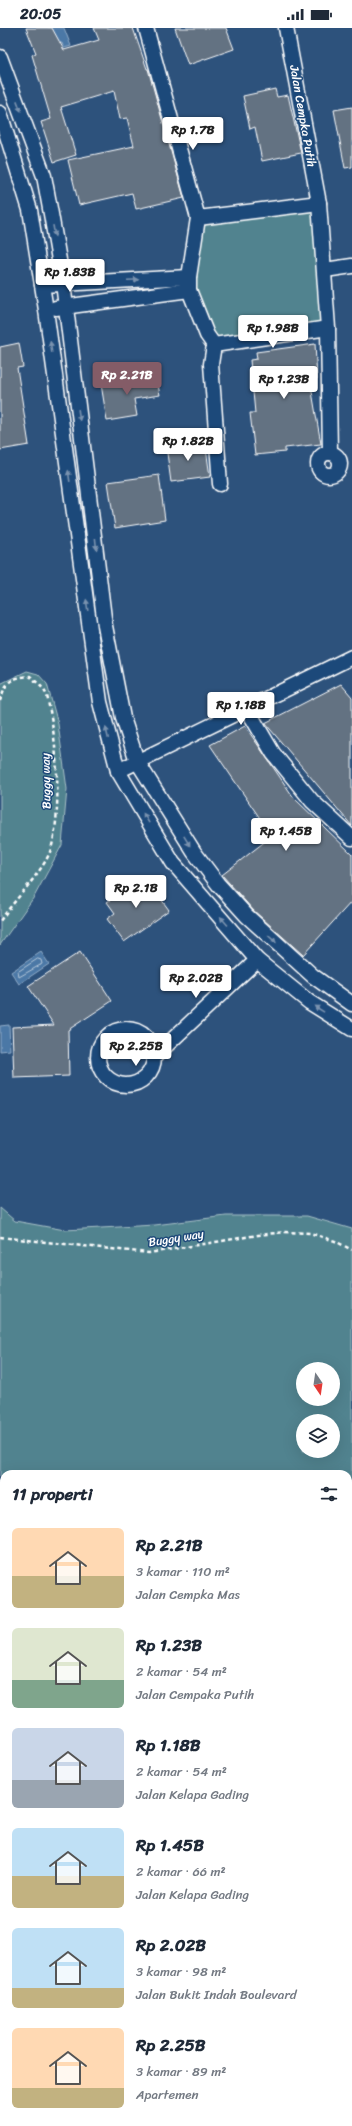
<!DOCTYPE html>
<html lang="id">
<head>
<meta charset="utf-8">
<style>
  body { margin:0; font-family:Sriracha,sans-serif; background:#f2f2f3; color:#1f2937; height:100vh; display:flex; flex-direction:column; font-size:15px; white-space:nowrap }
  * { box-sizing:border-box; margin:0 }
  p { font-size:13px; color:#747a83 }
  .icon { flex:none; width:22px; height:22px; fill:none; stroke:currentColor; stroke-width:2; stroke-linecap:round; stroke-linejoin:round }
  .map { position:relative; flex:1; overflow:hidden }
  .side { position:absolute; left:0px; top:1442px; width:352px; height:656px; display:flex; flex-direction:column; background:#fff; border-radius:12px 12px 0 0; box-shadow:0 4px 16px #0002 }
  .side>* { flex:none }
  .needle { width:26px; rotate:167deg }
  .controls { position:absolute; left:296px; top:1334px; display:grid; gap:8px }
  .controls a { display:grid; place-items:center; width:44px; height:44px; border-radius:50%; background:#fff; box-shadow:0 4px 16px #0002; font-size:20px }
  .price { position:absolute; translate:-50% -34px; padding:0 9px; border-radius:4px; background:#fff; color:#222; font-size:13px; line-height:26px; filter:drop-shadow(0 1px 2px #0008) }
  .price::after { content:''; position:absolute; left:50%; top:24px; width:12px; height:9px; margin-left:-6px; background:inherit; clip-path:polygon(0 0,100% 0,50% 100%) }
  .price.active { background:#845c67; color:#fff }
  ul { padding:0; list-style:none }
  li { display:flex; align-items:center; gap:12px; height:100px; padding:0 12px }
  li span { display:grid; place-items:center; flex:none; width:112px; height:80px; border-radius:6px; color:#555 }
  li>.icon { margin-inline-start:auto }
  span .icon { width:48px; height:48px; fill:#fffc; stroke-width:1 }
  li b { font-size:17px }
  h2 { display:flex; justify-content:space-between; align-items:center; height:48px; padding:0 12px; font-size:17px }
  .status { display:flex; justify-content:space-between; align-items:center; height:28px; padding:0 20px; background:#fff; direction:ltr }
  .status svg { height:11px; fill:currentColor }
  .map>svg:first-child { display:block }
  .green { fill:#51838f; stroke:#a8c1c7; fill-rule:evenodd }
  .water { fill:#4b78a6; stroke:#93aeca }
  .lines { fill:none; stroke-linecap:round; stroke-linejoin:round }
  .shore { stroke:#b7c9db; stroke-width:1 }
  .building { fill:#637282; stroke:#fff }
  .service-casing { stroke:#fff; stroke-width:10 }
  .minor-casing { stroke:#fff; stroke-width:17 }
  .path { stroke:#fff; stroke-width:2.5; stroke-dasharray:4 3; stroke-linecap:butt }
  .service { stroke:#1f4a7a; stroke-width:7 }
  .minor { stroke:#1f4a7a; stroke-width:14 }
  .oneway { fill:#7992af }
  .labels { text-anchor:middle; stroke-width:3; stroke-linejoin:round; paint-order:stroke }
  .street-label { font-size:12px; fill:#fff; stroke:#1f4a7a }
</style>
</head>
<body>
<div class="status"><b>20:05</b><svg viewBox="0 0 49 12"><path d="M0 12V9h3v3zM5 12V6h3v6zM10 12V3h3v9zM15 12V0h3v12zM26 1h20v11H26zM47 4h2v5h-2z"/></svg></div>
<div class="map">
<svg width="352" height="2098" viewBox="0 0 352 2098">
  <rect width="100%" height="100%" fill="#2d527c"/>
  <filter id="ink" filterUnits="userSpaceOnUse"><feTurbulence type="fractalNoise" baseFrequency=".025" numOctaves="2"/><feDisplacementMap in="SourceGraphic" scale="8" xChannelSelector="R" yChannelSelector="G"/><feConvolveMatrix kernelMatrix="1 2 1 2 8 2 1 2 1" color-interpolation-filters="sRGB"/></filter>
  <g filter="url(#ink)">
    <g class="green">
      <path d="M318 177 327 300 202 312 193 261 201 193Z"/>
      <path d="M27 643 38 646 47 656 58 696 67 761 62 817 34 869 0 917V656Z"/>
      <path d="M0 1180 15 1193 65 1202 155 1197 226 1188H307L352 1201V2006L348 1999V1446H4V1723L0 1725ZM303 1341H333V1371H303ZM303 1393H333V1423H303Z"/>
    </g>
    <g class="water">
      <path d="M48 0H64L71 18 64 20 62 15 55 18Z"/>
      <path d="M41 924 49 936 19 956 11 944Z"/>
      <path d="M9 997 10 1022 0 1023V998Z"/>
      <path d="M348 1574 352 1575V1674L348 1676Z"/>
    </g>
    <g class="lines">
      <path class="shore" d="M38 931 41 932 42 936 19 949 18 944Z"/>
    </g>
    <g class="building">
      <path d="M26 0H52L64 22 99 12 94 0H133L147 41H148L184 170 136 181 132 165 79 177 68 132 134 118 127 90 120 91 114 63 61 79 76 127 54 134 41 94 51 91 32 27 36 25Z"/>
      <path d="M175 0H226L234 21 188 37Z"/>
      <path d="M275 61 277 69 288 67 301 125 262 133 255 99 250 101 243 68Z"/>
      <path d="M352 79V139L345 140 334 82Z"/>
      <path d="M19 315 23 339 17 340 29 417 0 422V319Z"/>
      <path d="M315 316 317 351 310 352 321 416 285 420V424L255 427 250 385H255L250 332 257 331 256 324Z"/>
      <path d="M156 347 160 367 134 371 137 388 107 393 101 356Z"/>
      <path d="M205 413 210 449 171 454 166 418Z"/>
      <path d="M159 447 165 492 115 500 108 454Z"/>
      <path d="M341 656 352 669V798L265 695Z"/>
      <path d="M245 698 294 770 352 826V873L303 927 253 882 222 847 272 808 210 717Z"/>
      <path d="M144 848 169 882 124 914 107 891 115 885 107 874Z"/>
      <path d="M80 924 112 973 68 1002 69 1048 14 1050 12 999 54 997 28 958Z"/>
    </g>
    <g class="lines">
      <g class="service-casing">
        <g id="service">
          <path d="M107 2098 109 2094"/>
          <path d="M138 2098 140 2094"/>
        </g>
      </g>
      <g class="minor-casing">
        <g id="minor">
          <path d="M146 0 198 190 189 249V262L207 307 214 317 211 336 220 456"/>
          <path d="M286 0 319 175 328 300 330 425"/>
          <path d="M0 29 44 148 51 186 63 255 105 598 123 690 137 733 194 824 218 856 247 888 313 948 352 976"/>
          <path d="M0 85 30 182 46 282 100 674 118 743 173 835 257 932 309 974 352 1001"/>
          <path d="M198 190 319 175"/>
          <path d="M325 242 352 238"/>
          <path d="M42 257 189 249"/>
          <path d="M56 280 189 262"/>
          <path d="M214 317 328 300"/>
          <circle cx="329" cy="436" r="11"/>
          <path d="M247 681 273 725 312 773 352 810"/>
          <path d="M118 743 352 629"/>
          <circle cx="126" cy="1029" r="28"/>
          <path d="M154 1029 257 932"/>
        </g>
      </g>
      <g class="path">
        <path d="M0 673C6 653 10 650 30 648 35 653 42 658 45 664 48 668 48 674 49 678 57 716 62 784 51 821 44 843 14 872 0 893"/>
        <path d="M0 1209 149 1225 258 1207 285 1204 310 1205 335 1213 352 1222"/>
        <path d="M0 1476 4 1475"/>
        <path d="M348 1555H352"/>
        <path d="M0 1582 4 1583"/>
        <path d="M0 1609 4 1595"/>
        <path d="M0 1617 4 1634"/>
        <path d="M348 1788 352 1791"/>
        <path d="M348 1980 352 1984"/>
      </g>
      <use href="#service" class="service"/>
      <use href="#minor" class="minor"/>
    </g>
    <defs><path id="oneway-solid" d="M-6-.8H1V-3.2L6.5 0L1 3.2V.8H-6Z"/></defs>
    <g class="oneway">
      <use href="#oneway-solid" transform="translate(19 78) rotate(69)"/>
      <use href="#oneway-solid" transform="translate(54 203) rotate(80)"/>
      <use href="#oneway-solid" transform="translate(133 252) rotate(-3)"/>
      <use href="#oneway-solid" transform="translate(51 319) rotate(-98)"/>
      <use href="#oneway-solid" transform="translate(79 387) rotate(82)"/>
      <use href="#oneway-solid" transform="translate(69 448) rotate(-98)"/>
      <use href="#oneway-solid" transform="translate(96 516) rotate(84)"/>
      <use href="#oneway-solid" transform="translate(87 577) rotate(-98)"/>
      <use href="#oneway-solid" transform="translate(107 705) rotate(-103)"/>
      <use href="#oneway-solid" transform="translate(146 790) rotate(-121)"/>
      <use href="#oneway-solid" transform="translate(187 813) rotate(58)"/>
      <use href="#oneway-solid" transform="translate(224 893) rotate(-131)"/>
      <use href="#oneway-solid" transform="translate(272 911) rotate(42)"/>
      <use href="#oneway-solid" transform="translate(319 981) rotate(-148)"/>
    </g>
  </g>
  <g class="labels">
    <g class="street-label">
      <text transform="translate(303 88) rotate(80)" y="4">Jalan Cempka Putih</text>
      <text transform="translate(46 753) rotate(-91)" y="4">Buggy way</text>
      <text transform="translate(176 1210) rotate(-9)" y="4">Buggy way</text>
    </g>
  </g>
</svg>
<div class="controls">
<a><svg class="needle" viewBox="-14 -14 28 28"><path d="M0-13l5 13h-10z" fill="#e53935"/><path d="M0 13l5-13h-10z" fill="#747a83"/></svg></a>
<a><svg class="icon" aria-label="layers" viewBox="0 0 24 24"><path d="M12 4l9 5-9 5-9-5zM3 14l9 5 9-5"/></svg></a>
</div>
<b class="price" style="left:193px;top:123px">Rp 1.7B</b>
<b class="price" style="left:70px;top:265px">Rp 1.83B</b>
<b class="price" style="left:273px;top:321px">Rp 1.98B</b>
<b class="price active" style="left:127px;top:368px">Rp 2.21B</b>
<b class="price" style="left:284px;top:372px">Rp 1.23B</b>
<b class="price" style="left:188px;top:434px">Rp 1.82B</b>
<b class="price" style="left:241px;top:698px">Rp 1.18B</b>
<b class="price" style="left:286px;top:824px">Rp 1.45B</b>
<b class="price" style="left:136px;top:881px">Rp 2.1B</b>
<b class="price" style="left:196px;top:971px">Rp 2.02B</b>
<b class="price" style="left:136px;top:1039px">Rp 2.25B</b>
<section class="side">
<h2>11 properti<svg class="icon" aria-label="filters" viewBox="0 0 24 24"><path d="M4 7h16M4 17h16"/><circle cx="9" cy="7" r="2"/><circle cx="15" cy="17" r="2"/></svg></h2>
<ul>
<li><span style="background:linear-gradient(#ffd9b3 60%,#c2b280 0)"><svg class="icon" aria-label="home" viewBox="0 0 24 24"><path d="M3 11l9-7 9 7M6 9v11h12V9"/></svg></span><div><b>Rp 2.21B</b><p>3 kamar · 110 m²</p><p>Jalan Cempka Mas</p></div></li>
<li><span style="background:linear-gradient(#dfe7d0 65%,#7fa58c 0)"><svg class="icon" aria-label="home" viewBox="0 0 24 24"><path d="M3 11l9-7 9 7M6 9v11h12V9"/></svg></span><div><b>Rp 1.23B</b><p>2 kamar · 54 m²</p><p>Jalan Cempaka Putih</p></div></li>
<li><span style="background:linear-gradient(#c9d6e8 65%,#9aa5b1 0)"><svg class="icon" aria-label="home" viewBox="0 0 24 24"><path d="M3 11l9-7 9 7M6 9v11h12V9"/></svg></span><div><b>Rp 1.18B</b><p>2 kamar · 54 m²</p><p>Jalan Kelapa Gading</p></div></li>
<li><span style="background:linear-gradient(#bfe0f5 60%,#c2b280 0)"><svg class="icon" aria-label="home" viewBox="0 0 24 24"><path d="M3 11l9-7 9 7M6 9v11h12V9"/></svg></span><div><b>Rp 1.45B</b><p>2 kamar · 66 m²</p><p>Jalan Kelapa Gading</p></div></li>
<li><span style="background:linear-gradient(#bfe0f5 75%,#c2b280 0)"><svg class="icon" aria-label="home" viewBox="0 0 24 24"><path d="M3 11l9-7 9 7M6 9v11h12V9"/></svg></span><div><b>Rp 2.02B</b><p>3 kamar · 98 m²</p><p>Jalan Bukit Indah Boulevard</p></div></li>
<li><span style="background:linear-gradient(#ffd9b3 75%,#c2b280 0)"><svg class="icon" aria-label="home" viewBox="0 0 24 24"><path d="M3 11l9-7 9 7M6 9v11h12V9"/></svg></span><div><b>Rp 2.25B</b><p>3 kamar · 89 m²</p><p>Apartemen</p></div></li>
</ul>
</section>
</div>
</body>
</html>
